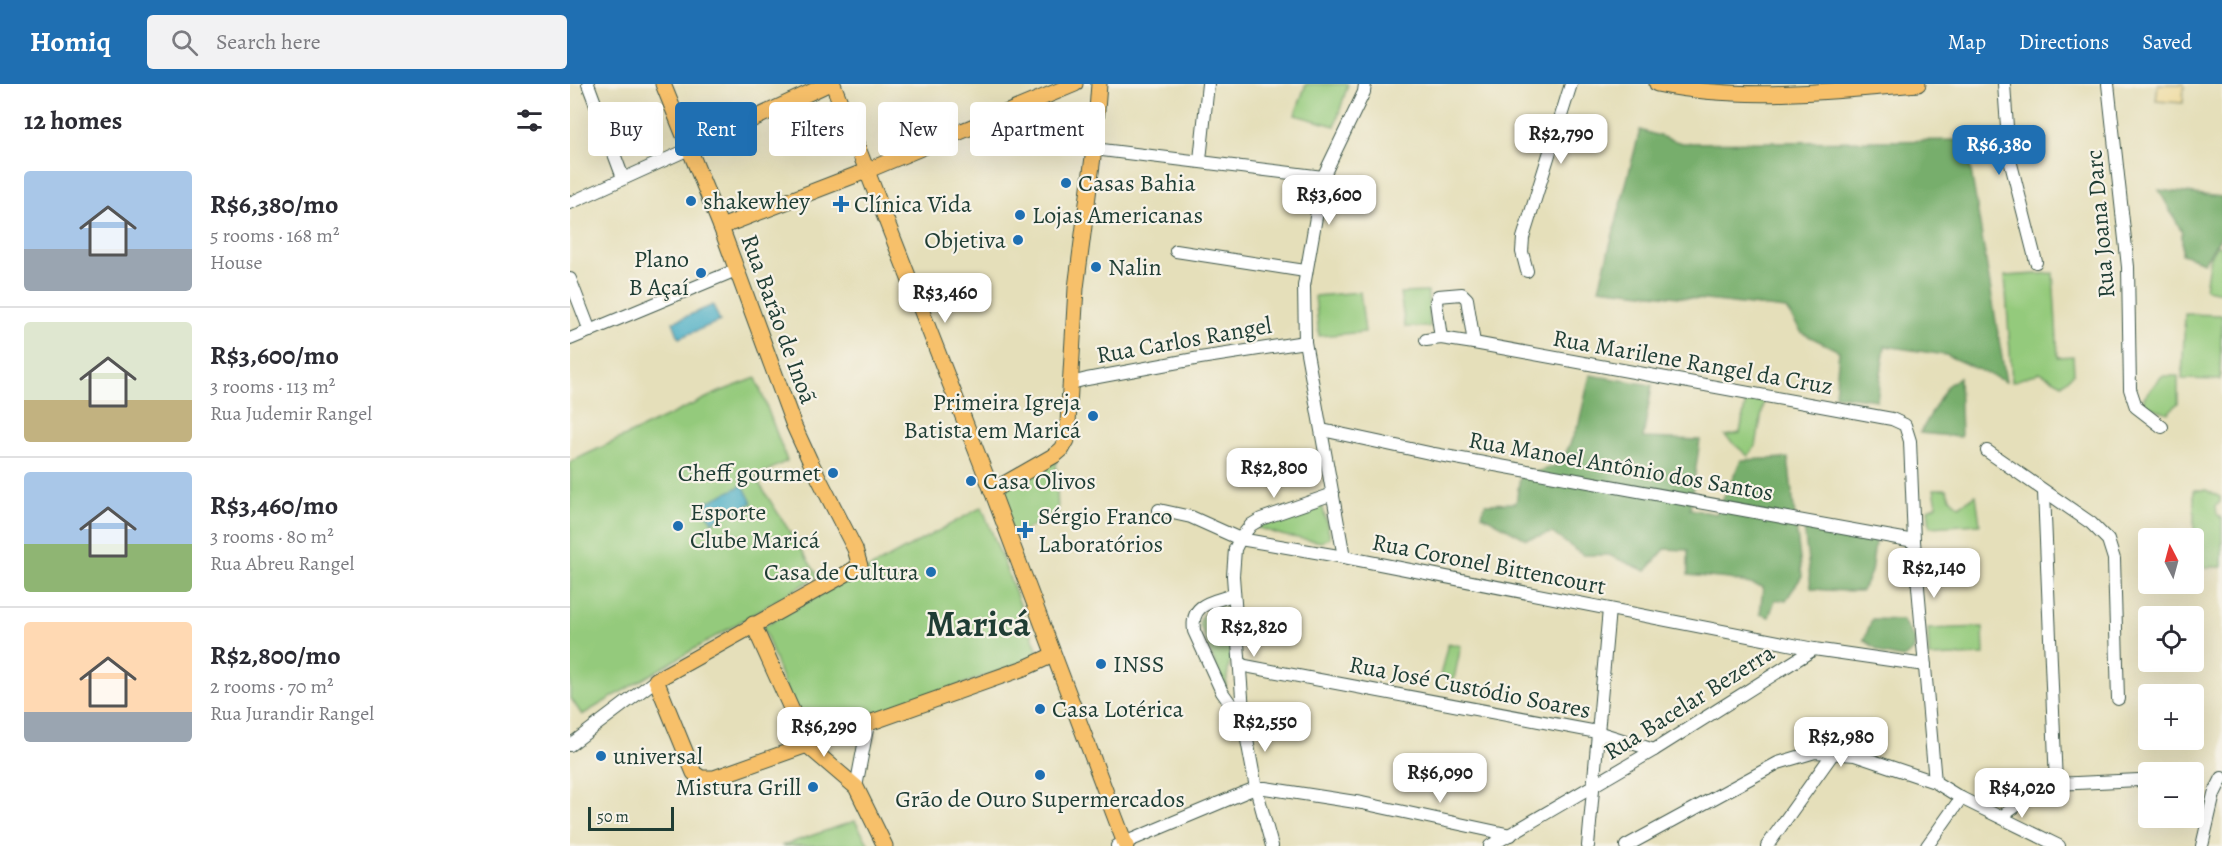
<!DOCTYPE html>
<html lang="en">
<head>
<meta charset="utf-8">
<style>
  body { margin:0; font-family:Alegreya,serif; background:#f2f2f3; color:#2b2b33; height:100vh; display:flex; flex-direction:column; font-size:22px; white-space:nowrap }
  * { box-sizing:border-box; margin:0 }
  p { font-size:20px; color:#7c7c81 }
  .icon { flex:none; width:33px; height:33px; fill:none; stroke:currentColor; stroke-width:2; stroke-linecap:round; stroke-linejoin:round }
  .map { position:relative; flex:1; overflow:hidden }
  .side { display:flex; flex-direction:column; background:#fff; width:570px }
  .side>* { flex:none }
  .guide { position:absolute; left:18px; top:18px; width:570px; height:54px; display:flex; gap:12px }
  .needle { width:39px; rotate:354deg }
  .controls { position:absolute; left:1568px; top:444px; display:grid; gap:12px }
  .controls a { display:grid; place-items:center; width:66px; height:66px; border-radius:6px; background:#fff; box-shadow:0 6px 24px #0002; font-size:30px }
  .scale { position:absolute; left:18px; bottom:15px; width:86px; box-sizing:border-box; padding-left:6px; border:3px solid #1f3d34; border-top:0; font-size:16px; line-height:21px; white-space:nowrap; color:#1f3d34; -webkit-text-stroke:4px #f7f3e8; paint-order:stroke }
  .price { position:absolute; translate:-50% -51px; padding:0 14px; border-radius:12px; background:#fff; color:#222; font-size:20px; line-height:39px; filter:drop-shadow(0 2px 3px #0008) }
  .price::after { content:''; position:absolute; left:50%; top:36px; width:18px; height:14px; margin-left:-9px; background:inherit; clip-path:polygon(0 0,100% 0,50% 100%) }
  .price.selected { background:#1f6fb2; color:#fff }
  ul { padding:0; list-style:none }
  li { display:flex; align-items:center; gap:18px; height:150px; padding:0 24px }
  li+li { border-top:2px solid #e1e1e2 }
  li span { display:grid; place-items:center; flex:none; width:168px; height:120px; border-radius:6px; color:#555 }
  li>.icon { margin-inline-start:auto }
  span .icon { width:72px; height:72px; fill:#fffc; stroke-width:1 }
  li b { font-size:26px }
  h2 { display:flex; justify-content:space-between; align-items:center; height:72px; padding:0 24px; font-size:26px }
  .pill { padding:0 21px; border-radius:6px; background:#fff; box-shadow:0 6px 24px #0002; font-size:21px; line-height:54px }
  .pill.selected { background:#1f6fb2; color:#fff }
  header { display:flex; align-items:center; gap:36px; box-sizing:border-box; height:84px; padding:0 30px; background:#1f6fb2; color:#fff }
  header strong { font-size:28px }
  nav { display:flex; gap:33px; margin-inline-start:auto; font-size:21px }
  .search { width:420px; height:54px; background:#f2f2f3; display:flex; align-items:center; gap:15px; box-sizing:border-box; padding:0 21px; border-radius:6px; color:#7c7c81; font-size:22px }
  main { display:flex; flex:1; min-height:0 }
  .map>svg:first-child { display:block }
  .green { fill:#94ca7c; stroke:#5a8458; stroke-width:1.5 }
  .forest { fill:#77ae6c; stroke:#4b7650; stroke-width:1.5 }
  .sand { fill:#eeda9e; stroke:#868c69; stroke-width:1.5 }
  .water { fill:#43aac3; stroke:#31747c; stroke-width:1.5 }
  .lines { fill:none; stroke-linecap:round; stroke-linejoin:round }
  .minor-casing { stroke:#3d5548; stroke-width:14 }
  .major-casing { stroke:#3d5548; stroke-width:17 }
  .minor { stroke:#fff; stroke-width:12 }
  .major { stroke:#f7c06b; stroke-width:15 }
  .poi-dot { fill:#1f6fb2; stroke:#f7f3e8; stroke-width:2 }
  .labels { text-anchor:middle; stroke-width:4.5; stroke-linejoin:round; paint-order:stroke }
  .poi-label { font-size:24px; fill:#1f3d34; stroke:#f7f3e8; text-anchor:start }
  .street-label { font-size:24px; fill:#1f3d34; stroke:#f7f3e8 }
  .town-label { font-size:36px; font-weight:bold; fill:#1f3d34; stroke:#f7f3e8 }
</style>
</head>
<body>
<header>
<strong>Homiq</strong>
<div class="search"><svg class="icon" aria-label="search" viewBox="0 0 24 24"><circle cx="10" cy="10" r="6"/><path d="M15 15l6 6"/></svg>Search here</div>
<nav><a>Map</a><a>Directions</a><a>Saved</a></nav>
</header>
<main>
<section class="side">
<h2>12 homes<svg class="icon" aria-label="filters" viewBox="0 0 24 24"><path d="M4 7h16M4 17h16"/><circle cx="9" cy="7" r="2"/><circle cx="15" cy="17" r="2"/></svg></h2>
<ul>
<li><span style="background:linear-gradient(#a9c7e8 65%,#9aa5b1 0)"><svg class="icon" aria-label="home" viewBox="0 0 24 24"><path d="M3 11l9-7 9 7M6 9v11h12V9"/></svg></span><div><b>R$6,380/mo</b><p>5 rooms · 168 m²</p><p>House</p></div></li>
<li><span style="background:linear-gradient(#dfe7d0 65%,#c2b280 0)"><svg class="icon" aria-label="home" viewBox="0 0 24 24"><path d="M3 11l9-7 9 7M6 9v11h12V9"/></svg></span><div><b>R$3,600/mo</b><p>3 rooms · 113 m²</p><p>Rua Judemir Rangel</p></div></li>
<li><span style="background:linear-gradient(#a9c7e8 60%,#8fb573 0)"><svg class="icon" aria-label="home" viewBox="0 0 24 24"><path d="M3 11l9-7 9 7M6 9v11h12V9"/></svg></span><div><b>R$3,460/mo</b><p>3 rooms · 80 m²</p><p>Rua Abreu Rangel</p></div></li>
<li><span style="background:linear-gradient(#ffd9b3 75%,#9aa5b1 0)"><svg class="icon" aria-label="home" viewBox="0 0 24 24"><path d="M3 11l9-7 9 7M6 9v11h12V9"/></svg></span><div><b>R$2,800/mo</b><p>2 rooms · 70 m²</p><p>Rua Jurandir Rangel</p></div></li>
</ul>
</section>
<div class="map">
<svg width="1652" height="762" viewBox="0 0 1652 762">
  <rect width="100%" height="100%" fill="#f7f3e8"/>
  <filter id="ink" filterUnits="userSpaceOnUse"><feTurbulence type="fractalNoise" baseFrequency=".0167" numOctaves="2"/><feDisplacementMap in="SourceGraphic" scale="12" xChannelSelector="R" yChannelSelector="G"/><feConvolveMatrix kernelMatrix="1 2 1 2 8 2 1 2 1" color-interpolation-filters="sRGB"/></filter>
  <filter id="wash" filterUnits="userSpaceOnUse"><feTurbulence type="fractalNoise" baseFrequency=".008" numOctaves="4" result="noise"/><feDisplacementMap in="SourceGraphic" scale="24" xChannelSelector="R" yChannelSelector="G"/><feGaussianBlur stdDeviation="1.35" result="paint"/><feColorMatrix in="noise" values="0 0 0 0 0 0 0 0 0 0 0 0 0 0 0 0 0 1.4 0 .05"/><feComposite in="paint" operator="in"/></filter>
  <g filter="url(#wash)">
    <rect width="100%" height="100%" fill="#e5dfba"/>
    <g class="green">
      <path d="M736 0H778L765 42 725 31Z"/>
      <path d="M1647 161 1652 162V208L1635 205 1640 172Z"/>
      <path d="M1483 189 1488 273 1503 272 1504 289 1492 300 1470 288 1442 298 1435 192Z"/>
      <path d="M790 208 795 248 749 252 745 212Z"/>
      <path d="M858 208 860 243H835L830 209Z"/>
      <path d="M1615 230 1652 231 1650 296 1612 295Z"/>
      <path d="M1592 292H1608V319L1598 329 1574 321V313Z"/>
      <path d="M186 294 217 377 185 393 248 492 12 631 0 613V378L149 308Z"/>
      <path d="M1177 310 1195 313 1186 362 1178 372 1155 352 1170 349Z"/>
      <path d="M486 376 488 431 443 451 426 408Z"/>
      <path d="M1364 405H1376L1381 415 1389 422 1406 411 1410 440 1360 443 1358 425 1367 421Z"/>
      <path d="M1624 406H1636L1650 413V418L1646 422 1647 430 1652 435V483H1624Z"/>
      <path d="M742 422H749L753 424 760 453 752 458 715 452 685 443Z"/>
      <path d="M412 423 470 572 267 646 248 649 231 647 193 542Z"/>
      <path d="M651 523 658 527C666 548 659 583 655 605L629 539 633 530Z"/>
      <path d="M1413 543 1414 571 1359 573 1358 545Z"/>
      <path d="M878 559 891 562 884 595 870 592Z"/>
      <path d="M285 737 299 761 211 762Z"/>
    </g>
    <g class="forest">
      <path d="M1070 46 1112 59 1396 56 1436 298 1376 271 1315 262 1307 316 1265 311 1269 267 1232 249 1216 225 1029 204Z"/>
      <path d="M1589 106 1652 113V151L1634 178 1612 170V148Z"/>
      <path d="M1020 291 1082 301 1073 354 1130 356 1120 425 1146 430 1171 376 1218 374 1232 492 1216 516H1205L1199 533 1190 530 1193 503 1159 495 1118 491V466L1095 465 1076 487 1039 471H1013L982 449 956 455 912 431 915 420 946 419 950 393 991 380 1009 339Z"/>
      <path d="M1389 293 1391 353 1350 349 1377 302Z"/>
      <path d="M1234 443 1306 452 1301 488 1292 507C1274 506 1259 508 1241 504Z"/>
      <path d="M1302 535 1332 536 1345 556 1344 566 1333 574 1314 570 1294 556Z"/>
    </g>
    <path class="sand" d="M1588 0H1614L1613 19 1586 17Z"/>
    <g class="water">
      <path d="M143 221 150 237 109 254 103 238Z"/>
      <path d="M173 401 182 419 142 438 133 420Z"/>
    </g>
  </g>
  <g filter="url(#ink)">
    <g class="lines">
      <g class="minor-casing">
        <g id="minor">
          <path d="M18 0 53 94"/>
          <path d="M1434 0 1439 72 1466 178"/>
          <path d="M1538 0 1558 183 1560 305 1566 323 1592 343"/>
          <path d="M524 65 753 93"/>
          <path d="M630 76 638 0"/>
          <path d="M0 119 119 65"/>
          <path d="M606 167 735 187"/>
          <path d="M957 187 952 168 953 154 1001 0"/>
          <path d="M0 195 20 247"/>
          <path d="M871 254 866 218 868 212 892 210 897 215 904 259"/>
          <path d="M0 255 166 186"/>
          <path d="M856 256 871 254 904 259 1322 335 1335 341 1340 357 1344 457 1365 698"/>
          <path d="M501 299 517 295 630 274 735 258"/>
          <path d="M752 346 864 370 1344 457"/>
          <path d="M1417 367 1521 439 1538 456 1544 475 1548 615"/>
          <path d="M1474 408 1486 700"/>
          <path d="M589 426 621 433 670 455 774 473 1244 565"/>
          <path d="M774 473 735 258 734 202 753 93 794 8 795 0"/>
          <path d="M663 511C642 518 620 519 624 547L652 608 674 639"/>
          <path d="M670 581 1027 648 1084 666"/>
          <path d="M0 661 86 596"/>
          <path d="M286 703 298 640"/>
          <path d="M1431 733 1457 714 1486 700 1569 696"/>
          <path d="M547 762 673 709 686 704H695L792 719 941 751"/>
          <path d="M702 762 686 704 674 640 663 492 665 465 670 455 681 441 691 435 763 410"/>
          <path d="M920 762 1084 666 1244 565 1355 581"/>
          <path d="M1018 762 1039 525"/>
          <path d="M1056 762 1208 679 1245 668 1285 671 1365 698 1391 714 1489 762"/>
          <path d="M1197 762 1264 668"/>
          <path d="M1357 762 1391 714"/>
          <path d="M1632 762 1644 710 1652 694"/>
        </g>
      </g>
      <g class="major-casing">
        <g id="major">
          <path d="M93 0 151 143 224 342 240 377 285 465 290 482 86 596 124 689 131 694H144L457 583 483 571"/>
          <path d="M263 0 422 407 556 762"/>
          <path d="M1087 0C1173 18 1262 7 1348 0"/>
          <path d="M119 65 258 0"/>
          <path d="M151 143 296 87 505 0"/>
          <path d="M422 407 485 371 492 365 497 356 506 204 524 65 529 0"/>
          <path d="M183 540 238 662 286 703 315 762"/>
        </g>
      </g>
      <use href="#minor" class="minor"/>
      <use href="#major" class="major"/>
    </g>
  </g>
  <g class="poi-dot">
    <circle cx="496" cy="99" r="6"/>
    <circle cx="121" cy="117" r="6"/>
    <path d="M268 111h6v6h6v6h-6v6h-6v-6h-6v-6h6z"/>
    <circle cx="450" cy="131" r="6"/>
    <circle cx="448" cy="156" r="6"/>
    <circle cx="526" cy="183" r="6"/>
    <circle cx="131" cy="189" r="6"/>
    <circle cx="523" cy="332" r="6"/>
    <circle cx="263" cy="389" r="6"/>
    <circle cx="401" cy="397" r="6"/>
    <circle cx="108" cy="442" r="6"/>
    <path d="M452 437h6v6h6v6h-6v6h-6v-6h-6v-6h6z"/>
    <circle cx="361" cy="488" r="6"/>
    <circle cx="531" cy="580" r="6"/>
    <circle cx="470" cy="625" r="6"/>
    <circle cx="31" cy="672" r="6"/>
    <circle cx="470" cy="691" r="6"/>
    <circle cx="243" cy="703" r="6"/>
  </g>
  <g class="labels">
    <g class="poi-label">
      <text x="508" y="107">Casas Bahia</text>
      <text x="133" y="125">shakewhey</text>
      <text x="284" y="128">Clínica Vida</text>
      <text x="462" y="139">Lojas Americanas</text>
      <text x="436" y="164" text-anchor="end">Objetiva</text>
      <text x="119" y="183" text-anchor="end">Plano<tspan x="119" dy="28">B Açaí</tspan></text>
      <text x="538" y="191">Nalin</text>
      <text x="511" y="326" text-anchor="end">Primeira Igreja<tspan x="511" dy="28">Batista em Maricá</tspan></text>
      <text x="251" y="397" text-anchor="end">Cheff gourmet</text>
      <text x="413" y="405">Casa Olivos</text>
      <text x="120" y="436">Esporte<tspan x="120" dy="28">Clube Maricá</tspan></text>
      <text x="468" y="440">Sérgio Franco<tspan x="468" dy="28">Laboratórios</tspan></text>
      <text x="349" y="496" text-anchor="end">Casa de Cultura</text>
      <text x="543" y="588">INSS</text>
      <text x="482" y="633">Casa Lotérica</text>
      <text x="43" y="680">universal</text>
      <text x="231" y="711" text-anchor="end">Mistura Grill</text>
      <text x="470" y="723" text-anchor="middle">Grão de Ouro Supermercados</text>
    </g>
    <g class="street-label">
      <text transform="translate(1530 140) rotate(-95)" y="8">Rua Joana Darc</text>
      <text transform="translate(209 235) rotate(70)" y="8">Rua Barão de Inoã</text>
      <text transform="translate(614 256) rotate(-10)" y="8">Rua Carlos Rangel</text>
      <text transform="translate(1123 278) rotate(10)" y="8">Rua Marilene Rangel da Cruz</text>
      <text transform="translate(1051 382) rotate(10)" y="8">Rua Manoel Antônio dos Santos</text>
      <text transform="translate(919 480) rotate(11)" y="8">Rua Coronel Bittencourt</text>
      <text transform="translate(900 603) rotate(11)" y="8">Rua José Custódio Soares</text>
      <text transform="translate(1119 618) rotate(-32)" y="8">Rua Bacelar Bezerra</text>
    </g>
    <g class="town-label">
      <text x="408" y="552">Maricá</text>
    </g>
  </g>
</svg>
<div class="controls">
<a><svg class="needle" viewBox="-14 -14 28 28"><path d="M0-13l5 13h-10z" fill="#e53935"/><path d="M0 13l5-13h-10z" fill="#7c7c81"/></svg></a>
<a><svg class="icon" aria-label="locate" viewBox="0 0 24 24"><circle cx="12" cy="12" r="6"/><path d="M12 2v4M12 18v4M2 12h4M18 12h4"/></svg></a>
<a>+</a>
<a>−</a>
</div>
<div class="scale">50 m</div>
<b class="price" style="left:991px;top:81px">R$2,790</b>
<b class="price selected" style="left:1429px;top:92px">R$6,380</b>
<b class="price" style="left:759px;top:142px">R$3,600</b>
<b class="price" style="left:375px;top:240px">R$3,460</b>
<b class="price" style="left:704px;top:415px">R$2,800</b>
<b class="price" style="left:1364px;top:515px">R$2,140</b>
<b class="price" style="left:684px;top:574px">R$2,820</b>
<b class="price" style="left:695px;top:669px">R$2,550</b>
<b class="price" style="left:254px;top:674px">R$6,290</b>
<b class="price" style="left:1271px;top:684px">R$2,980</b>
<b class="price" style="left:870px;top:720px">R$6,090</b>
<b class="price" style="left:1452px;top:735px">R$4,020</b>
<div class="guide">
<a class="pill">Buy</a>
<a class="pill selected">Rent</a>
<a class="pill">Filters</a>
<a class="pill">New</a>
<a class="pill">Apartment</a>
</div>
</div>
</main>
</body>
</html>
